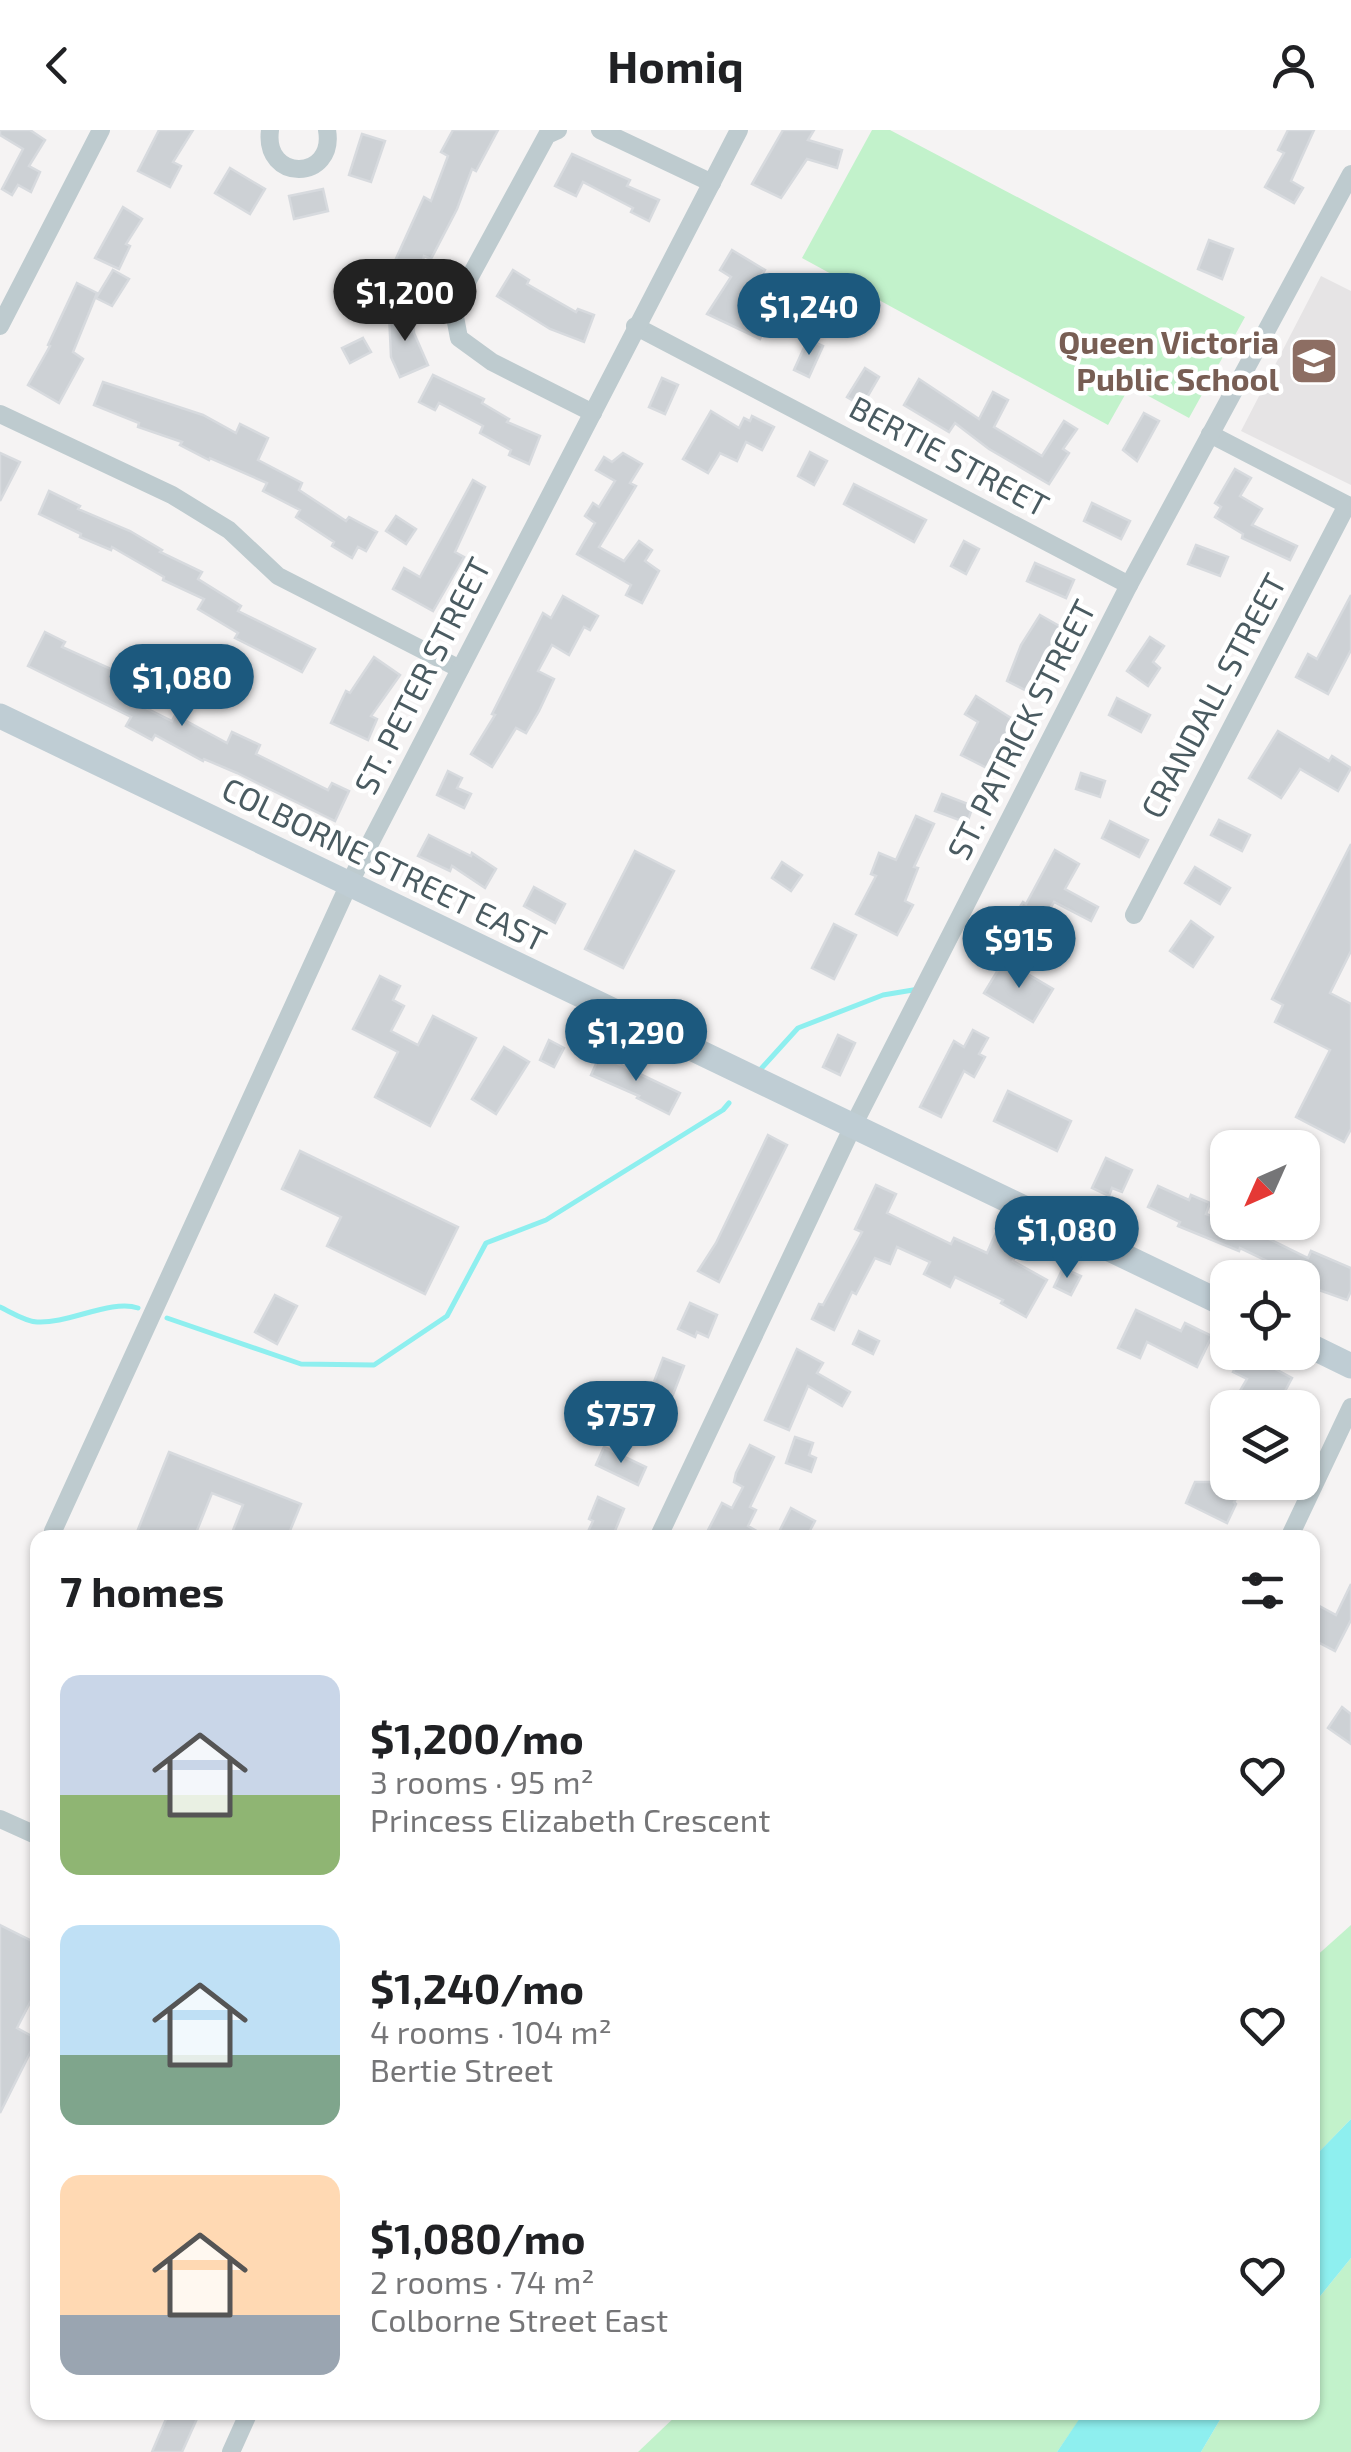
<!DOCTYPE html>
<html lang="en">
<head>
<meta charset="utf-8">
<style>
  body { margin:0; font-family:"Exo 2",sans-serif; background:#f6f6f6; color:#202124; height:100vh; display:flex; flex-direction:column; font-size:38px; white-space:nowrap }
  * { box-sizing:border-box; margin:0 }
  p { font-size:32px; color:#757577 }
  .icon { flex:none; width:55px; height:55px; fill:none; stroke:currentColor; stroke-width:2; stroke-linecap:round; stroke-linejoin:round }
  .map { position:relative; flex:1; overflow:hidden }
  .sheet { position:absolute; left:30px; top:1400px; width:1290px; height:890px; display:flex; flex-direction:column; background:#fff; border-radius:20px; box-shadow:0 2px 8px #0004 }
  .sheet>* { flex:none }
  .needle { width:65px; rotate:225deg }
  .tools { position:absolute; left:1210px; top:1000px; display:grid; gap:20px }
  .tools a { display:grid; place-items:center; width:110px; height:110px; border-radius:20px; background:#fff; box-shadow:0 2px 8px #0004; font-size:50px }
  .price { position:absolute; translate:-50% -85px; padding:0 22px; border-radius:35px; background:#1c597e; color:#fff; font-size:32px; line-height:65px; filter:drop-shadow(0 2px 5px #0008) }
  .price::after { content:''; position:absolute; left:50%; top:60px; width:30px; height:22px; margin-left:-15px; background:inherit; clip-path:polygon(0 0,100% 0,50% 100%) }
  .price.active { background:#222; color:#fff }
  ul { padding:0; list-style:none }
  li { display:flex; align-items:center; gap:30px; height:250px; padding:0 30px }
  li span { display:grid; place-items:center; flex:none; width:280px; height:200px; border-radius:20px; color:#555 }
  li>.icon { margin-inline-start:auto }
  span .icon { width:120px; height:120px; fill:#fffc; stroke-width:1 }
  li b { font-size:42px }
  h2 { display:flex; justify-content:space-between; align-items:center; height:120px; padding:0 30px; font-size:42px }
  header { display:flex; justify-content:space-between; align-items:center; height:130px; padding:0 30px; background:#fff; font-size:45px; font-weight:700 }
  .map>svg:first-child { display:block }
  .education { fill:#e6e4e5 }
  .green { fill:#c2f2cb }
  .water { fill:#8eefef }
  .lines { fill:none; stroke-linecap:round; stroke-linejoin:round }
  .stream { stroke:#8eefef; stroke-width:5 }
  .building { fill:#cdd1d5; stroke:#d7dade; stroke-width:2.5 }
  .street { stroke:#becbcf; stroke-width:18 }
  .secondary { stroke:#bfcdd4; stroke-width:25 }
  .labels { text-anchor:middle; stroke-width:9; stroke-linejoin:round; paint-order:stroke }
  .education-label { font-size:32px; font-weight:bold; fill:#785e54; stroke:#fff; text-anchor:end }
  .street-label { font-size:32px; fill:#4a5b61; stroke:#fff }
</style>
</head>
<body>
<header><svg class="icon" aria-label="back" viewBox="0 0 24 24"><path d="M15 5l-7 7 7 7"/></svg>Homiq<svg class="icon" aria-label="person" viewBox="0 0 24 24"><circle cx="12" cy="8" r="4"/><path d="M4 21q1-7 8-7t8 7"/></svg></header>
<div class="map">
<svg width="1351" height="2322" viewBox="0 0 1351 2322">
  <rect width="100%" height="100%" fill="#f5f3f3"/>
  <path class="education" d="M1321 146 1351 161V355L1241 301Z"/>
  <g class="green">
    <path d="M872 0H890L1245 187 1189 288 1130 256 1108 295 802 128Z"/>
    <path d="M1351 1795V1989L1313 2028V1829Z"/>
    <path d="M1351 2128V2322H1201L1224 2283 1312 2282 1313 2175Z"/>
    <path d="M680 2282H1084V2283L1057 2322H638Z"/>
  </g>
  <g class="water">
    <path d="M1351 1989V2128L1313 2175V2028Z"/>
    <path d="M1084 2282H1224V2283L1201 2322H1057Z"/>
  </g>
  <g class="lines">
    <g class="stream">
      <path d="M760 940 798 898 883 865 919 859"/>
      <path d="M0 1177C11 1182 24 1191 37 1192 68 1194 111 1169 138 1178"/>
      <path d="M167 1188 301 1234 374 1235 447 1186 486 1113 546 1090 723 980 729 973"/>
    </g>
  </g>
  <g class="building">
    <path d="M0 0H30L45 10 29 36 40 42 31 62 18 55 12 65 2 59 23 19 0 5Z"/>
    <path d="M159 0H193L173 32 181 36 170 57 138 41Z"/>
    <path d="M453 0H498L476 41 472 39 457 79 431 129 424 126 416 160 386 153 390 132 394 133 424 67 431 71 448 26 441 22Z"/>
    <path d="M783 0H814L808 10 842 20 837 38 807 29 781 68 752 54Z"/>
    <path d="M1288 0H1314L1291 51 1303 58 1294 73 1265 57 1284 23 1278 20Z"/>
    <path d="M362 4 385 11 371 52 349 45Z"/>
    <path d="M572 24 630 50 627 56 659 70 649 91 631 82 633 78 583 52 576 66 555 56Z"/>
    <path d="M230 38 265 59 250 84 215 63Z"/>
    <path d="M323 59 328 81 294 89 289 66Z"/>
    <path d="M123 77 142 89 126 114 130 116 119 139 95 128Z"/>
    <path d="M1209 110 1233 119 1222 149 1198 139Z"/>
    <path d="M732 120 765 140 740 179 767 192 760 209 707 184 731 147 720 140Z"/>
    <path d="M113 140 129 149 112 176 96 168Z"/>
    <path d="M513 140 529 150 527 154 576 182 578 179 594 185 584 212 550 199 497 166Z"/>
    <path d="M77 153 97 163 73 222 83 229 59 273 28 255 50 216 48 215Z"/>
    <path d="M805 178 821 185 812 202 797 195Z"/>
    <path d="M413 182 414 203 428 235 400 247 391 227 389 183Z"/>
    <path d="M363 208 371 222 350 233 342 218Z"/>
    <path d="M808 209 823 216 809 247 794 240Z"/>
    <path d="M865 238 879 247 862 276 847 267Z"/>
    <path d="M433 245 484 269 482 273 509 289 507 292 540 306 529 334 509 325 511 320 480 303 483 296 439 273 435 280 419 272Z"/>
    <path d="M662 248 678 255 665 284 649 277Z"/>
    <path d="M919 249 979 289 993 262 1008 270 994 297 1042 326 1064 291 1077 299 1063 319 1069 323 1049 354 989 319 955 293 949 302 904 275Z"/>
    <path d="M103 252 203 285 236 303 240 294 268 308 258 330 302 353 299 360 346 391 349 387 377 402 366 421 358 417 352 428 332 416 334 412 296 387 300 380 263 361 267 353 210 328 209 330 180 315 182 312 138 297 139 293 94 275Z"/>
    <path d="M711 281 739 298 744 288 750 291 752 286 774 297 762 320 746 312 737 331 720 323 708 343 683 329Z"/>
    <path d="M1144 283 1159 291 1137 331 1123 320Z"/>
    <path d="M810 322 827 331 814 355 798 346Z"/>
    <path d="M0 323 20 332 0 371Z"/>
    <path d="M623 323 642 334 630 353 636 356 599 417 624 431 639 411 652 420 645 431 659 441 642 473 626 465 631 455 577 424 595 393 585 386 593 373 599 377 615 351 596 340 604 327 612 332Z"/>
    <path d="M1235 339 1251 348 1240 366 1262 379 1252 395 1297 416 1290 430 1242 408 1243 404 1215 387 1221 377 1215 373Z"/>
    <path d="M473 350 485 357 455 422 464 427 433 481 393 459 404 438 420 447Z"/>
    <path d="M854 354 926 390 914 412 844 374Z"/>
    <path d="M49 361 80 376 78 379 130 401 162 420 160 422 202 442 198 449 241 476 238 481 315 519 302 542 235 508 238 503 198 479 204 469 163 450 164 447 112 417 111 420 80 407 81 404 39 384Z"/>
    <path d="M1092 373 1130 391 1121 409 1084 391Z"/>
    <path d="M396 386 416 399 406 414 386 401Z"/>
    <path d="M964 411 979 419 966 444 951 436Z"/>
    <path d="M1196 415 1228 427 1220 446 1188 434Z"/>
    <path d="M1035 433 1074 450 1066 468 1027 451Z"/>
    <path d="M1351 465V520L1328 564 1296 547 1308 524 1317 529Z"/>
    <path d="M563 466 598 486 590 500 584 497 569 525 552 515 538 541 554 549 539 581 526 603 516 598 492 637 471 624 495 585 492 584 543 483 551 488Z"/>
    <path d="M1040 485 1061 497 1029 562 1007 551 1021 515Z"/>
    <path d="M45 502 65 512 62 517 131 548 122 566 172 591 175 585 227 613 232 602 260 615 256 624 328 660 332 653 349 661 335 691 237 643 204 629 203 631 155 605 152 610 126 596 131 587 28 536Z"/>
    <path d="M1150 507 1164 516 1153 532 1160 538 1148 556 1127 541Z"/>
    <path d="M374 527 400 545 371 586 377 589 368 610 331 593 346 561 350 563Z"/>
    <path d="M976 566 1014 590 987 638 961 625 978 592 965 584Z"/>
    <path d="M1117 568 1150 585 1141 602 1109 585Z"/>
    <path d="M1278 601 1329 631 1332 626 1351 638 1338 661 1300 639 1281 668 1249 648Z"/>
    <path d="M448 641 462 648 457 658 471 664 464 678 437 665Z"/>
    <path d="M1081 643 1105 651 1100 667 1076 659Z"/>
    <path d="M942 664 973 676 967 693 935 681Z"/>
    <path d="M916 686 934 694 914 737 918 738 905 771 913 775 897 805 856 784 876 746 871 744 879 723 896 730Z"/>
    <path d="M1219 690 1250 705 1242 721 1211 705Z"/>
    <path d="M1110 691 1148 710 1139 727 1102 708Z"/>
    <path d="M429 705 471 726 472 723 496 739 485 758 452 736 450 741 418 726Z"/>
    <path d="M1351 714V821L1330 863 1351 874V999L1344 1012 1296 987 1330 920 1275 892 1283 875 1272 869Z"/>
    <path d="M1055 720 1079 734 1065 759 1098 777 1091 791 1054 772 1035 804 1012 790 1023 772 1026 774Z"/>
    <path d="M635 721 674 741 623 838 585 819Z"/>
    <path d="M782 732 802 745 791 761 772 748Z"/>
    <path d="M1195 737 1230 758 1220 774 1185 753Z"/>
    <path d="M534 757 565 774 555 793 524 776Z"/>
    <path d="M1191 791 1213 807 1193 837 1170 821Z"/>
    <path d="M834 794 856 805 834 849 812 838Z"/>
    <path d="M1004 830 1053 859 1033 892 984 863Z"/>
    <path d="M380 846 400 856 393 870 404 876 391 901 418 915 433 886 476 908 430 996 375 967 398 922 353 899Z"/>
    <path d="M973 900 988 908 979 924 985 927 974 947 964 941 941 987 920 977 954 911 964 917Z"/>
    <path d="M838 905 855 913 840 945 823 937Z"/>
    <path d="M549 910 564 918 554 937 540 930Z"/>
    <path d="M504 917 529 932 496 984 472 969Z"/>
    <path d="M600 925 680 963 669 984 637 968 639 966 591 945Z"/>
    <path d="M1008 961 1071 991 1057 1021 994 991Z"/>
    <path d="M768 1005 787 1015 719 1152 698 1141 716 1113Z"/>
    <path d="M300 1021 458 1097 425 1164 327 1116 341 1087 282 1059Z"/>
    <path d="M1106 1028 1132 1040 1122 1062 1112 1058 1109 1066 1092 1058Z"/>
    <path d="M876 1055 896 1064 887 1083 951 1114 954 1108 987 1123 998 1098 1023 1110 1013 1131 1047 1150 1026 1187 1001 1173 1003 1170 955 1147 950 1157 924 1144 930 1132 897 1117 890 1134 875 1128 856 1164 852 1162 834 1200 812 1189 819 1174 823 1175 862 1102 855 1099Z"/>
    <path d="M1158 1056 1189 1070 1191 1065 1210 1073 1206 1084 1249 1099 1251 1092H1273L1267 1108 1308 1128 1311 1121 1351 1138V1161L1347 1170 1302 1154V1148L1240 1118 1239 1121 1178 1096 1180 1092 1148 1077Z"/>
    <path d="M1063 1138 1081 1146 1071 1165 1054 1157Z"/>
    <path d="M275 1165 297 1176 277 1214 255 1202Z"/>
    <path d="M690 1173 717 1185 708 1207 697 1202 695 1207 678 1199Z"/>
    <path d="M1136 1180 1181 1201 1185 1193 1212 1206 1197 1237 1147 1212 1140 1228 1118 1218Z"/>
    <path d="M859 1201 879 1211 873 1224 853 1214Z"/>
    <path d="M797 1219 823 1233 817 1243 850 1262 842 1276 808 1256 789 1300 765 1290Z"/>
    <path d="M1244 1222 1292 1248 1276 1278H1230L1247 1249 1233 1242Z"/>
    <path d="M663 1228 684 1236 664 1288 667 1290 657 1311 630 1297 642 1276 644 1278Z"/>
    <path d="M795 1307 813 1313 809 1325 816 1328 811 1342 786 1333Z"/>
    <path d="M750 1315 774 1327 750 1377 756 1380 748 1396 769 1408H704L722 1373 732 1378 743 1357 734 1352 736 1343Z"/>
    <path d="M604 1317 646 1337 638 1355 596 1335Z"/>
    <path d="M169 1322 301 1374 287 1408H230L243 1375 212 1363 194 1408H152L137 1402Z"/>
    <path d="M1228 1330V1352H1246L1234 1372 1236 1374 1227 1393 1186 1373 1195 1352H1213Z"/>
    <path d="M598 1367 624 1379 612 1408H585L593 1391 589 1389Z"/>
    <path d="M791 1378 815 1391 806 1408H776Z"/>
    <path d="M1351 1454V1490L1335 1521 1312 1509V1472L1336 1485Z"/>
    <path d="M1342 1577 1351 1584V1614L1328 1598Z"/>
    <path d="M0 1795 38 1814V1857L17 1898 37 1909 0 1983Z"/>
    <path d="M169 2282H200L182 2322H152Z"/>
  </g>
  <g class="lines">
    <g class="street">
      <path d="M270 0C263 53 336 51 327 0"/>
      <path d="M558 0 547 5 460 165 455 187 459 208 492 232 593 283"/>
      <path d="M600 0 712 53"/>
      <path d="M0 196 101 0"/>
      <path d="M635 196 1129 455"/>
      <path d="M0 284 172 365 229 400 278 446 460 539"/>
      <path d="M1210 304 1351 377"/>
      <path d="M1134 785 1347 375"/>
      <path d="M53 1401 349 754 739 0"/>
      <path d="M658 1408 854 994 1129 455 1351 44"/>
      <path d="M1289 1408 1351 1277"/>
      <path d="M0 1689 38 1706"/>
      <path d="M231 2322 249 2282"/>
    </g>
    <g class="secondary">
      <path d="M0 586 1228 1176"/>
      <path d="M1302 1212 1351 1236"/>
    </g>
  </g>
  <defs>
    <g id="school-square" transform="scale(2.5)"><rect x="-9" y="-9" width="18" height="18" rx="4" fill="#8d6e63" stroke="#fff"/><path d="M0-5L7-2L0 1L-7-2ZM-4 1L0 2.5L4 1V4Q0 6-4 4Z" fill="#fff"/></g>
  </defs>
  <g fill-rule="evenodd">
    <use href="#school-square" x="1314" y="231"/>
  </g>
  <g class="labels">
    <g class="education-label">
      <text x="1279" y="224">Queen Victoria<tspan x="1279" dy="37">Public School</tspan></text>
    </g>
    <g class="street-label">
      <text transform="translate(949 327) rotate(28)" y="11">BERTIE STREET</text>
      <text transform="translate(423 546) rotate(-63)" y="11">ST. PETER STREET</text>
      <text transform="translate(1214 566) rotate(-62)" y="11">CRANDALL STREET</text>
      <text transform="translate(1022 600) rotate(-63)" y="11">ST. PATRICK STREET</text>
      <text transform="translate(384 735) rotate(26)" y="11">COLBORNE STREET EAST</text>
    </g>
  </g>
</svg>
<div class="tools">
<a><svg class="needle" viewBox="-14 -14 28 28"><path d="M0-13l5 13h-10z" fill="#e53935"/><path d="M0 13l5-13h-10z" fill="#757577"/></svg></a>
<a><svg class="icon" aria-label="locate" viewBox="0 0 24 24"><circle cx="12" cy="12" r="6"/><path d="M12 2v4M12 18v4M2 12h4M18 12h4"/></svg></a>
<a><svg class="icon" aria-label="layers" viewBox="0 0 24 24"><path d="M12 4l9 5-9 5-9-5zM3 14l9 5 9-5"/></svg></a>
</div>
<b class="price active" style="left:405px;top:214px">$1,200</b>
<b class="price" style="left:809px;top:228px">$1,240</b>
<b class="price" style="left:182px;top:599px">$1,080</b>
<b class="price" style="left:1019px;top:861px">$915</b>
<b class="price" style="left:636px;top:954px">$1,290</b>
<b class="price" style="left:1067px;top:1151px">$1,080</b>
<b class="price" style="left:621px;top:1336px">$757</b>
<section class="sheet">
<h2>7 homes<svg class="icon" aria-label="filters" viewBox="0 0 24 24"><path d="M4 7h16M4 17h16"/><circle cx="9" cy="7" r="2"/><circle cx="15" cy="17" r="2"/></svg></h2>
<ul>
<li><span style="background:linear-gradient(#c9d6e8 60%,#8fb573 0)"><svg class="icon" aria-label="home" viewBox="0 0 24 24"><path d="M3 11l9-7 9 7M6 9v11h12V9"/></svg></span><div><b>$1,200/mo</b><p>3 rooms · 95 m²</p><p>Princess Elizabeth Crescent</p></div><svg class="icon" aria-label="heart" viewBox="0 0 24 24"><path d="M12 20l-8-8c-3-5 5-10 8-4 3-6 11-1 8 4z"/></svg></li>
<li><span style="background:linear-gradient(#bfe0f5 65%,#7fa58c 0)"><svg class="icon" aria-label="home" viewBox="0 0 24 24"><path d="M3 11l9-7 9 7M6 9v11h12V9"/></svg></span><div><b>$1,240/mo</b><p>4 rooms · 104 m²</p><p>Bertie Street</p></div><svg class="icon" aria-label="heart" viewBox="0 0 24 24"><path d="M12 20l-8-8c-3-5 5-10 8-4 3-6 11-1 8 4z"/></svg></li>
<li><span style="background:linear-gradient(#ffd9b3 70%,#9aa5b1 0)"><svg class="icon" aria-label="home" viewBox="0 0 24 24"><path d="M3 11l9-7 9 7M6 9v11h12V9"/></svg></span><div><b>$1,080/mo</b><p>2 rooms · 74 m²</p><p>Colborne Street East</p></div><svg class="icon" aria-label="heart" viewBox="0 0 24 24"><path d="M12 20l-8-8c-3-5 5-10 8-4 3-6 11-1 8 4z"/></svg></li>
</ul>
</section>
</div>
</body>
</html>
